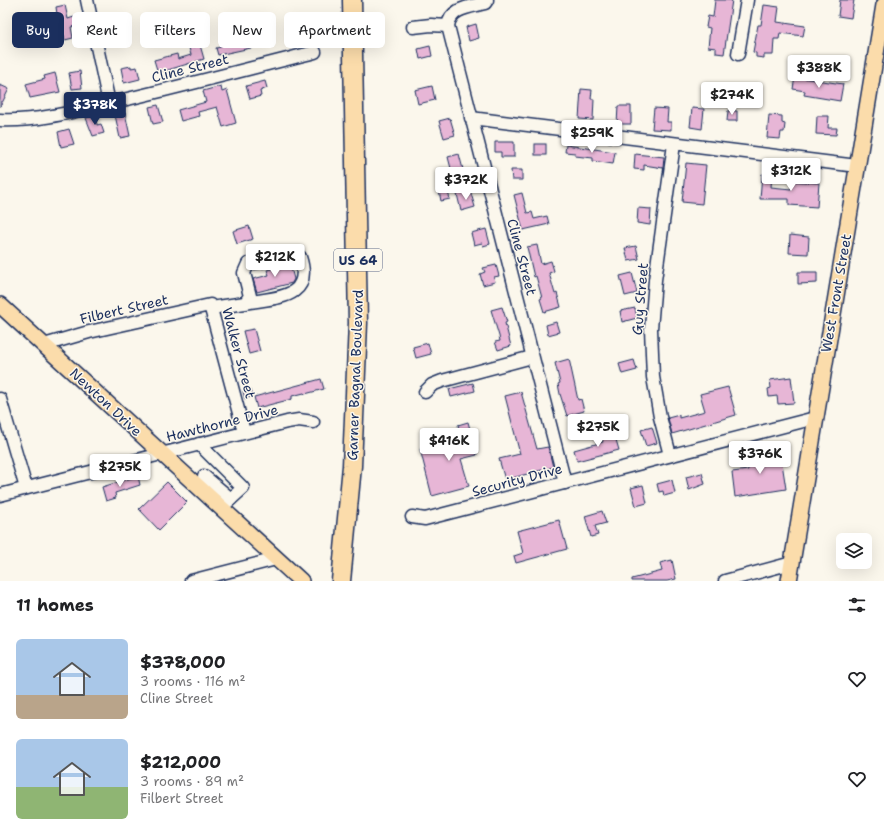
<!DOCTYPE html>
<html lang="en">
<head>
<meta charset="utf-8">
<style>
  body { margin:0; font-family:"Shantell Sans",sans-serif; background:#f6f6f6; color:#202124; height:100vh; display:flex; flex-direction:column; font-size:15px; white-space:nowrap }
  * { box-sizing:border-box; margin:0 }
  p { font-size:13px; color:#757577 }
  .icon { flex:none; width:22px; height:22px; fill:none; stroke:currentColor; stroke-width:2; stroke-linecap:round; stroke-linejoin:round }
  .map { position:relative; height:581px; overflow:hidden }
  .drawer { display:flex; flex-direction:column; background:#fff; flex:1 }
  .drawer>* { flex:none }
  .banner { position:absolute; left:12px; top:12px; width:400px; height:36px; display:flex; gap:8px }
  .buttons { position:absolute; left:836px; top:533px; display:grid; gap:8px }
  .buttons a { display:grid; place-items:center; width:36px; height:36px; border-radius:6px; background:#fff; box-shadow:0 4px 16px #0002; font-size:20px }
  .price { position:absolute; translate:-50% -34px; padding:0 9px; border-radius:4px; background:#fff; color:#222; font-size:13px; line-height:26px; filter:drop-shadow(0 1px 2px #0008) }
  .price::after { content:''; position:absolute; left:50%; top:24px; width:12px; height:9px; margin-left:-6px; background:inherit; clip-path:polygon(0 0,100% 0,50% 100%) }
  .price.active { background:#1b2f5e; color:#fff }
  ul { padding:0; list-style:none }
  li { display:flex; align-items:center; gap:12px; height:100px; padding:0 16px }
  li span { display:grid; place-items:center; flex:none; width:112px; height:80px; border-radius:6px; color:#555 }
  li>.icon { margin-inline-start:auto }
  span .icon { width:48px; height:48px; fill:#fffc; stroke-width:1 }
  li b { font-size:17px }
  h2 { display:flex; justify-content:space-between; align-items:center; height:48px; padding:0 16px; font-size:17px }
  .tag { padding:0 14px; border-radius:6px; background:#fff; box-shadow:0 4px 16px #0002; font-size:14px; line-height:36px }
  .tag.active { background:#1b2f5e; color:#fff }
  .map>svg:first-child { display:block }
  .building { fill:#e7b6d6; stroke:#1b2f5e }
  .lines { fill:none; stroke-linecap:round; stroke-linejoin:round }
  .minor-casing { stroke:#1b2f5e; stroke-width:15 }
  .major-casing { stroke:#1b2f5e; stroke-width:18 }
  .highway-casing { stroke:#1b2f5e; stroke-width:21 }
  .minor { stroke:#fbf7ec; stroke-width:12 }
  .major { stroke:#fbdcab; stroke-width:15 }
  .highway { stroke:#fbdcab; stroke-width:18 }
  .labels { text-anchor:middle; stroke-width:3; stroke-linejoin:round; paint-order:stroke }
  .shield { fill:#fbf7ec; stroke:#5e6b89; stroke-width:1 }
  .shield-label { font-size:13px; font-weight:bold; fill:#1b2f5e }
  .street-label { font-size:14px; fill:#1b2f5e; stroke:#fbf7ec }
</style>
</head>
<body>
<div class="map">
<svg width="884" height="581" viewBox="0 0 884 581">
  <rect width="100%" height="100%" fill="#fbf7ec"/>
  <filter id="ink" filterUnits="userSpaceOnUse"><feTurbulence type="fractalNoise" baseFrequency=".025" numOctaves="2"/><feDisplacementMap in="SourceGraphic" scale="8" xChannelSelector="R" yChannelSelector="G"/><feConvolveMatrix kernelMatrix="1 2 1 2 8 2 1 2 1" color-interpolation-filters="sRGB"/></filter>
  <g filter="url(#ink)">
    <g class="building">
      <path d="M715 0H732L724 54 716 53V48L708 47 710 28 706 27 708 16 713 17Z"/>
      <path d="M840 0H854L851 18 838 16Z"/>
      <path d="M65 5 68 19 74 17 76 26 71 27 73 38 65 40 64 35 60 36 56 7Z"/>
      <path d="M764 5 779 7 777 22 805 26 803 36 780 33 779 39H774L773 55H764V58L756 57V53L753 52 758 25H761Z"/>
      <path d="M173 15 176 27 168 29 165 17Z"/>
      <path d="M252 20 256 35 262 33 265 45 218 55 216 48 221 47 220 43 246 37 242 22Z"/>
      <path d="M476 24 479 38 469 41 466 27Z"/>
      <path d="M292 25 295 32 287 34 285 27Z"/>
      <path d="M200 45 204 59 158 73 154 60 177 54 178 59 191 55 189 48Z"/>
      <path d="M430 46 432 56 420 59 418 49Z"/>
      <path d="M131 66V68L137 67 140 79 124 83 121 68Z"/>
      <path d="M80 71 82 88 72 89 69 73Z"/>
      <path d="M55 73 60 92 30 98 26 84 45 79 44 76Z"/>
      <path d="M795 77 843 84 840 101 804 95 805 91 793 89Z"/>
      <path d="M265 81 267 88 260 91 261 96 250 99 246 86Z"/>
      <path d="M0 85 9 89 0 107Z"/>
      <path d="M221 86 222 92 227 90 236 123 223 127 217 107 198 112 199 116 181 121 178 110 206 102 203 91Z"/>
      <path d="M432 86 435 100 418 104 415 90Z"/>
      <path d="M581 89 592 90 591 99H594L593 120 579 119Z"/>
      <path d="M158 105 163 122 153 124 149 107Z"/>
      <path d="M618 106H631V124H617Z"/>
      <path d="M654 108 668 109 667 122H671V130L652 129Z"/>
      <path d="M692 108 704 109 702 129 690 127Z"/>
      <path d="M728 111H737V121H727Z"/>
      <path d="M125 113 130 136 120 138 115 115Z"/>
      <path d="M769 115 782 116V123L785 124 784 132H781L780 139 767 138Z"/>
      <path d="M95 116 97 125 101 124 104 133 93 136 86 118Z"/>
      <path d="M817 116H829L828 128H837L836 135 816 134Z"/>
      <path d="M450 118 455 135 444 138 439 121Z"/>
      <path d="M69 129 74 144 61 147 58 132Z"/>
      <path d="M495 142H514V157H501V152H495Z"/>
      <rect x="535" y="144" width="11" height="11"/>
      <path d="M566 145 615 152 613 164 593 161V158L575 156V153L565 152Z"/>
      <path d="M459 154 465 177 454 180 448 157Z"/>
      <path d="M635 154 664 157 663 168 644 165V170L634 169Z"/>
      <path d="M686 163 706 165 702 204 682 202Z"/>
      <path d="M511 170H522V180H512Z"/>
      <path d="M762 174 772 175 771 187 791 189 792 181 819 183 817 207 789 205V199H760Z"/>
      <path d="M447 189 450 199 441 201 439 191Z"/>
      <path d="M470 190 475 207 461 211 457 194Z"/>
      <path d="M522 193 527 213 532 212 534 219 547 216 549 224 523 230 514 195Z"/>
      <path d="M638 208 651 209 650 225 637 223Z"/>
      <path d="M249 226 253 239 237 244 233 231Z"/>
      <path d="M486 229 490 244 483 246 482 243 474 245 471 233Z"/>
      <path d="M790 235 809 237 808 254 789 253Z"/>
      <path d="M537 245 541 264 551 261 554 271 549 273 555 294 557 293 561 307 544 312 540 299 542 298 536 276 534 277 527 247Z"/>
      <path d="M636 246 639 259 628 261 625 248Z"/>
      <path d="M290 264 294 279 292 283 257 292 253 279 269 275 267 270Z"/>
      <path d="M496 265 499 276 494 277 495 282 483 285 480 274 485 272 483 268Z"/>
      <path d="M798 272H817V283L798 284Z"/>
      <path d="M632 273 637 293 625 296 620 276Z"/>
      <path d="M502 307 507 322 505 323 511 346 498 350 495 342 500 341 499 336 491 310Z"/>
      <path d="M635 308 637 318 622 322 620 311Z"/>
      <path d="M556 322 559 332 548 335 546 325Z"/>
      <path d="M254 329 260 351 249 354 243 331Z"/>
      <path d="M428 343 431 354 416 358 413 347Z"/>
      <path d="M569 359 578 400 581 399 584 411 567 416 560 394 558 384 560 383 555 363Z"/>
      <path d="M634 360 637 370 622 374 619 364Z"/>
      <path d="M791 377 794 403 778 404 777 396 769 397 768 389 771 388 770 380Z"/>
      <path d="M321 379 324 389 305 394 304 393 292 396V399L257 408 254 397Z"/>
      <path d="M473 383 475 391 451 397 449 389Z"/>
      <path d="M728 387 736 415 672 434 668 418 679 415V418L705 411 700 394Z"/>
      <path d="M251 389 253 396 245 399 243 391Z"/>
      <path d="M521 392 537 449 548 447 553 467 505 480 499 459 520 454 505 396Z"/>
      <path d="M468 422 477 455 461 459 469 486 432 496 420 449 461 438 458 425Z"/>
      <path d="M652 427 657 443 646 446 641 430Z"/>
      <path d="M614 433 619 450 577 461 574 450 603 442 601 436Z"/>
      <path d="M780 450 786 489 735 497 732 472 748 470 746 455Z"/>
      <path d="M702 473 705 484 689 490 686 477Z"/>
      <path d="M138 476 140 485 115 493 116 498 106 501 102 487Z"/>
      <path d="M672 480 675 493 664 496 663 491 659 492 657 484Z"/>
      <path d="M167 482 187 502 159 530 139 509Z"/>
      <path d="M643 485 647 503 636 506 631 488Z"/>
      <path d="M602 511 606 523 595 526 598 535 591 537 585 516Z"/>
      <path d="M559 520 567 549 516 563 514 556 523 553 517 531Z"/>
      <path d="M672 560 676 579 667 581H632V579L662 571 660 563Z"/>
    </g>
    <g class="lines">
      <g class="minor-casing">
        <g id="minor">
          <path d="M87 0 109 103"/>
          <path d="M487 0 485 3C470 7 450 8 448 26L565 483"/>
          <path d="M413 27 431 25 448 26"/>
          <path d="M738 54 747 0"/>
          <path d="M471 118 857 166"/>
          <path d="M0 120C41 122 83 109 123 100 187 85 251 68 315 52"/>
          <path d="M211 308 245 303 250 296 244 273 248 264 292 255 300 257C314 300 275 297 245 303"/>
          <path d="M44 345 89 332 210 305 244 432"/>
          <path d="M425 392 432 385 442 381 532 357"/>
          <path d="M0 399 26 488"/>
          <path d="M199 444 243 488 221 508"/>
          <path d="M670 455 660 417 653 377 651 329 655 280 674 144"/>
          <path d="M204 476 231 499"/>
          <path d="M0 495 287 422 299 420 313 422"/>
          <path d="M412 517 425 519 815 418"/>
          <path d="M191 581 276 559"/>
          <path d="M725 581 792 563"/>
        </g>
      </g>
      <g class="major-casing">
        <g id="major">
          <path d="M0 305 301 581"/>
          <path d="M789 581 884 5"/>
        </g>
      </g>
      <g class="highway-casing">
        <path id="highway" d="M341 581 352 466 358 323 352 0"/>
      </g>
      <use href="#minor" class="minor"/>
      <use href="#major" class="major"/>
      <use href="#highway" class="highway"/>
    </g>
  </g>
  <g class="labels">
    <rect class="shield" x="334" y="249" width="48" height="22" rx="3"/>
    <g class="shield-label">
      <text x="358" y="265">US 64</text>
    </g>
    <g class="street-label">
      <text transform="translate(190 68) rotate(-14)" y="5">Cline Street</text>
      <text transform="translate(522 257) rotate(75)" y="5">Cline Street</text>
      <text transform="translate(836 293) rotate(-80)" y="5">West Front Street</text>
      <text transform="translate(640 299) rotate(-85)" y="5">Guy Street</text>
      <text transform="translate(124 309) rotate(-13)" y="5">Filbert Street</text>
      <text transform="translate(239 353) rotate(75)" y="5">Walker Street</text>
      <text transform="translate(355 375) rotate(-88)" y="5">Garner Bagnal Boulevard</text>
      <text transform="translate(106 402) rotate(43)" y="5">Newton Drive</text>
      <text transform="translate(222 423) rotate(-14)" y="5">Hawthorne Drive</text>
      <text transform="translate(517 480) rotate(-15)" y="5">Security Drive</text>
    </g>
  </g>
</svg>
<div class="buttons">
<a><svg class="icon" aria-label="layers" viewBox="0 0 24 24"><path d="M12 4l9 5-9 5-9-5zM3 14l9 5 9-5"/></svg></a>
</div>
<b class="price" style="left:819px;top:89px">$388K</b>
<b class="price" style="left:732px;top:116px">$274K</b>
<b class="price active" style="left:95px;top:126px">$378K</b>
<b class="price" style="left:592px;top:154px">$259K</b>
<b class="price" style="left:791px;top:192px">$312K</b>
<b class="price" style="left:466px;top:201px">$372K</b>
<b class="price" style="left:275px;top:278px">$212K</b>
<b class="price" style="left:598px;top:448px">$275K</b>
<b class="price" style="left:449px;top:462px">$416K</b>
<b class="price" style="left:760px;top:475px">$376K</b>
<b class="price" style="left:120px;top:488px">$275K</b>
<div class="banner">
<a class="tag active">Buy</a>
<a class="tag">Rent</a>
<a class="tag">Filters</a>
<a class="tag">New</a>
<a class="tag">Apartment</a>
</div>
</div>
<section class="drawer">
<h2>11 homes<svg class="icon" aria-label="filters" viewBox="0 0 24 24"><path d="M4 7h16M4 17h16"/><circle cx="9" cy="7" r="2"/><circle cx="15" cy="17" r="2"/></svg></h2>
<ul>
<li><span style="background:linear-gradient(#a9c7e8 70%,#b9a48a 0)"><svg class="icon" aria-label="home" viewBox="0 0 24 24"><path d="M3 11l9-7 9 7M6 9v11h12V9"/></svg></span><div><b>$378,000</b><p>3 rooms · 116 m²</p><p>Cline Street</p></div><svg class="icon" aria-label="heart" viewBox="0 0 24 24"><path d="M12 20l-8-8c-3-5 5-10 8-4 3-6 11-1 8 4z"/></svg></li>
<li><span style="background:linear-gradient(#a9c7e8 60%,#8fb573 0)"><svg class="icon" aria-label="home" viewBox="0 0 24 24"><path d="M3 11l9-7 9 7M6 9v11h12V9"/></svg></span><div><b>$212,000</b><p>3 rooms · 89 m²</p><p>Filbert Street</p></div><svg class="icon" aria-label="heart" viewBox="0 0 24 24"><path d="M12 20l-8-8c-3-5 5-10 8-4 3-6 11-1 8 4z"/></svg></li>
</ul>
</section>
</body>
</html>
